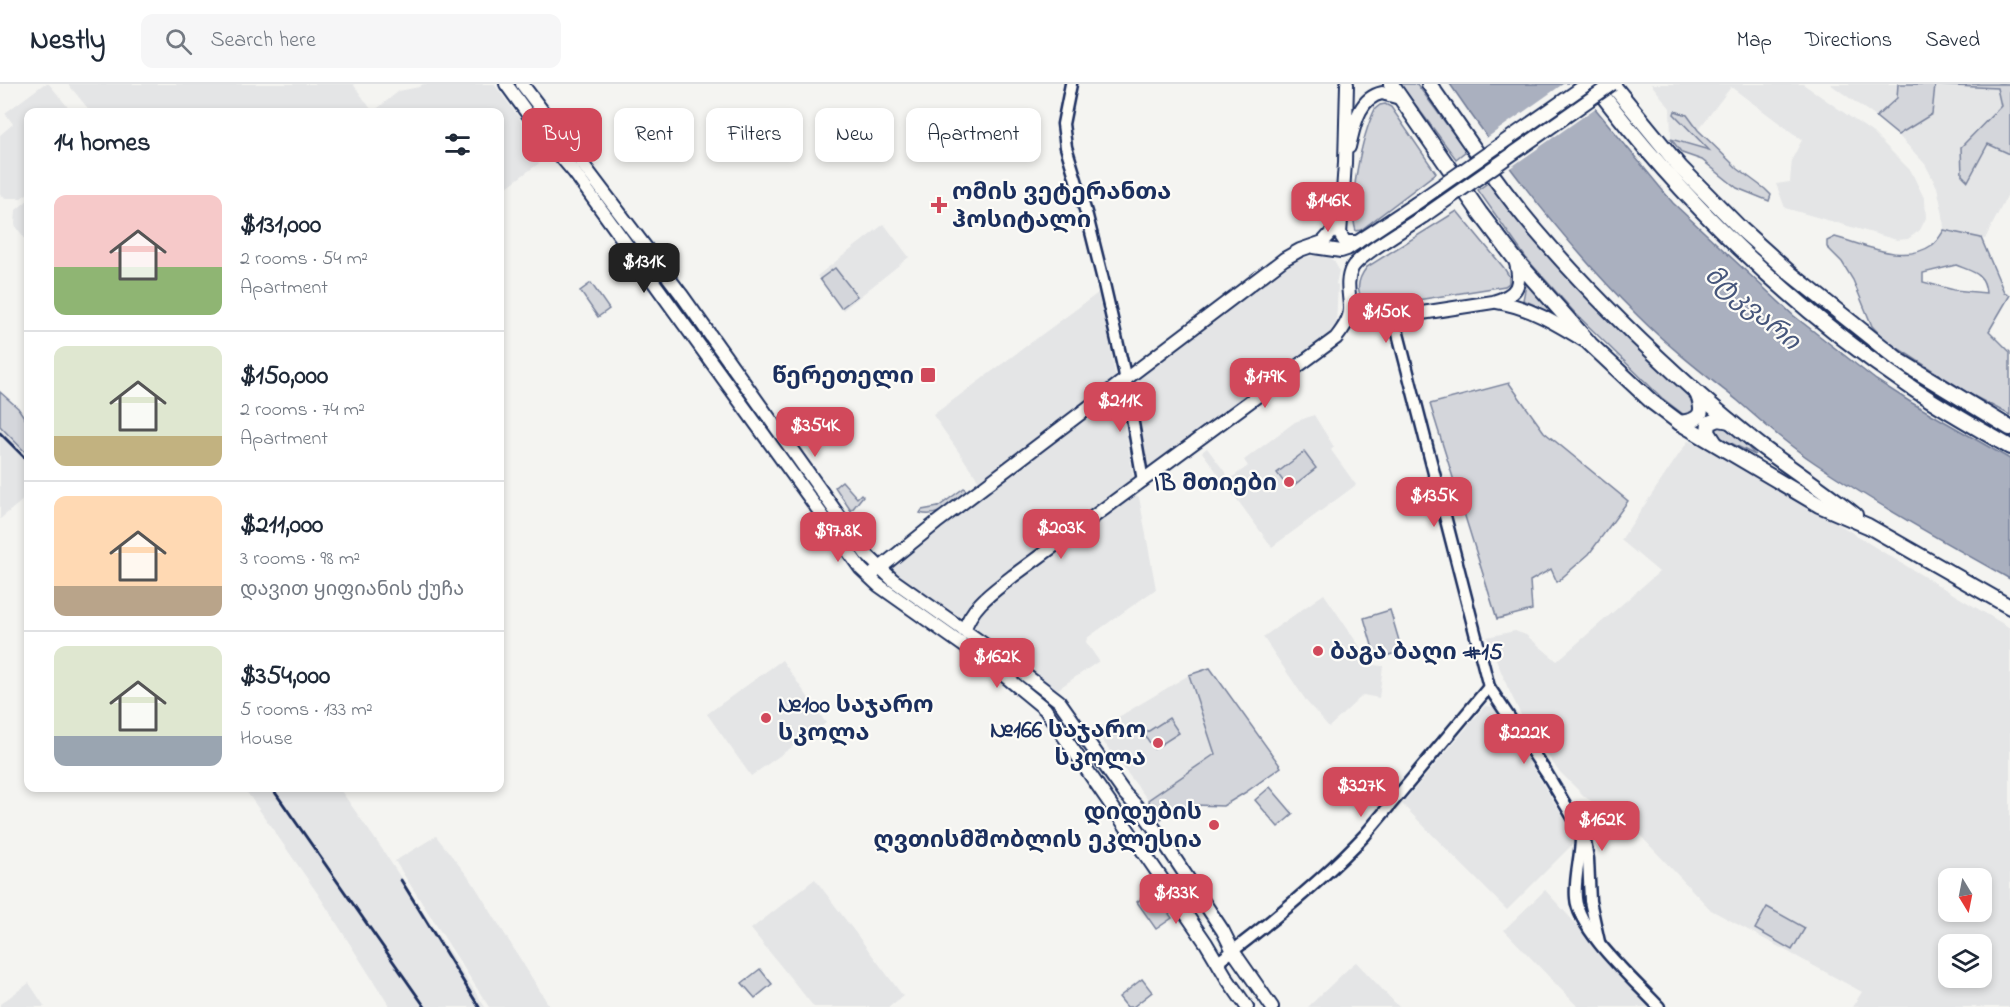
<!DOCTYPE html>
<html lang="en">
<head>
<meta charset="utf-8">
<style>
  body { margin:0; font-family:"Indie Flower","Noto Sans Georgian",sans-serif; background:#f6f6f7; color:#1f2937; height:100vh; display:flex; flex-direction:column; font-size:22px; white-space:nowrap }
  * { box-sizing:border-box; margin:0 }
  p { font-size:20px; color:#747a83 }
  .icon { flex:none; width:33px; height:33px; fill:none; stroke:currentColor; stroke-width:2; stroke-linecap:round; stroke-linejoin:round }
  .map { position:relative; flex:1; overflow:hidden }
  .sheet { position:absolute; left:24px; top:24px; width:480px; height:684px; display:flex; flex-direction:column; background:#fff; border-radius:12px; box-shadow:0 3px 9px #0003 }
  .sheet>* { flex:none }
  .hud { position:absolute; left:522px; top:24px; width:570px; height:54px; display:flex; gap:12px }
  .needle { width:39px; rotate:170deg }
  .buttons { position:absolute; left:1938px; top:784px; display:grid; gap:12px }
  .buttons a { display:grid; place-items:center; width:54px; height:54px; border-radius:12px; background:#fff; box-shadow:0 3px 9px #0003; font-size:30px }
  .price { position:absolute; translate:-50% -51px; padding:0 14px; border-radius:12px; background:#d1495b; color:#fff; font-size:20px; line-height:39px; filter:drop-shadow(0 2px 3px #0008) }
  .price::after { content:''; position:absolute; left:50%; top:36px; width:18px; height:14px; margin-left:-9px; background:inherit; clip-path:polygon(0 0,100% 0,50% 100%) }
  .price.current { background:#222; color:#fff }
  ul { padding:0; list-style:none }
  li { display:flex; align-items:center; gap:18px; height:150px; padding:0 30px }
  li+li { border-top:2px solid #e0e1e3 }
  li span { display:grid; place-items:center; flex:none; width:168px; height:120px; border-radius:12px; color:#555 }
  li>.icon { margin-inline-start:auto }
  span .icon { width:72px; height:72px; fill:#fffc; stroke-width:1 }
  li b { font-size:26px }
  h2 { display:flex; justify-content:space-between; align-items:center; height:72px; padding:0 30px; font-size:26px }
  .chip { padding:0 21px; border-radius:12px; background:#fff; box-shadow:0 3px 9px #0003; font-size:21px; line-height:54px }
  .chip.current { background:#d1495b; color:#fff }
  header { display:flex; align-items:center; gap:36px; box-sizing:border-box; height:84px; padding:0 30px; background:#fff; border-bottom:2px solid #e0e1e3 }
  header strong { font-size:28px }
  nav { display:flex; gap:33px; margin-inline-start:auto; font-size:21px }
  .search { width:420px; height:54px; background:#f6f6f7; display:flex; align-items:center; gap:15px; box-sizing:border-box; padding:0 21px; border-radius:12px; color:#747a83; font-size:22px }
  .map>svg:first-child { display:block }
  .built { fill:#e4e5e6; fill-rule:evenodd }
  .green { fill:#d4d6db; stroke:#78829c; stroke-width:1.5; fill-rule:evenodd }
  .water { fill:#aab0bf; stroke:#717c98; stroke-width:1.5 }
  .pier { fill:#f4f4f1 }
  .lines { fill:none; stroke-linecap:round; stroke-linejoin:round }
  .tertiary-casing { stroke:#1b2f5e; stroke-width:15 }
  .secondary-casing { stroke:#1b2f5e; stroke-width:16 }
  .primary-casing { stroke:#1b2f5e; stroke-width:18 }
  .trunk-casing { stroke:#1b2f5e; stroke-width:18 }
  .tertiary { stroke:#fdfcf7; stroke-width:10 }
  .secondary { stroke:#fdfcf7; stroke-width:12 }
  .primary { stroke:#fdfcf7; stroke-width:14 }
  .trunk { stroke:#fdfcf7; stroke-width:14 }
  .rail { stroke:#1b2f5e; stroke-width:3 }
  .secondary-bridge-casing { stroke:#1b2f5e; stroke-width:16; stroke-linecap:butt }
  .secondary-bridge { stroke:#fdfcf7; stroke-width:12 }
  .poi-dot { fill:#d1495b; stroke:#fdfcf7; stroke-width:2 }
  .labels { text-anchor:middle; stroke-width:4.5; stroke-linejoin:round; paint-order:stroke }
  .poi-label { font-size:24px; font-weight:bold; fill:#1b2f5e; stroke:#fdfcf7; text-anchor:end }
  .water-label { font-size:26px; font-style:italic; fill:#46567b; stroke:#fdfcf7 }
</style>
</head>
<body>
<header>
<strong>Nestly</strong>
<div class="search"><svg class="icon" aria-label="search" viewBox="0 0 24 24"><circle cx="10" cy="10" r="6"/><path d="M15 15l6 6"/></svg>Search here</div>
<nav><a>Map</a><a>Directions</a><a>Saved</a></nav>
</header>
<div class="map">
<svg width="2010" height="923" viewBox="0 0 2010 923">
  <rect width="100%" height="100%" fill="#f4f4f1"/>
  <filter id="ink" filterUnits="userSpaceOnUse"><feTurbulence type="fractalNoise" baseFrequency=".0167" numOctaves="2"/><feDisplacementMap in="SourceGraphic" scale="12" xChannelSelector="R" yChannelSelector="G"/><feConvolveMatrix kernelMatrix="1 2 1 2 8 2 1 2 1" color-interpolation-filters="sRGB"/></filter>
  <g filter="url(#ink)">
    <g class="built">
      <path d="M44 0H49L72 28H28V109L21 114H6L0 111V51L13 40 5 29Z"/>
      <path d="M68 0H353L373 28 399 7 419 3 423 0H494L546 70V74L500 108V28H91Z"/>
      <path d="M1651 0H1803L1873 49 1911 87 1925 116 1926 134 1920 146 1908 155 1897 156 1785 124 1776 100 1790 98 1792 75 1802 56 1731 3 1698 46 1687 31 1710 67 1671 55 1670 24Z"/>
      <path d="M1830 0H1898L1897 14 1876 33Z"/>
      <path d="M1935 1 1997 4 2001 22 1961 63V78L1967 97 1988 60 2010 70V106L1985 155 1944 146 1943 131 1937 103 1925 80 1898 51 1932 30Z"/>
      <path d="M28 116V159L15 141 16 126Z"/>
      <path d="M884 140 909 173 843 226 817 192Z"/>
      <path d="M1317 171H1325L1334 177 1339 186 1336 200 1338 201 1336 240 1331 245 1333 247 1330 254 1151 386 1146 384 1132 302 1136 295 1297 175Z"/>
      <path d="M1098 209 1101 210 1116 295 981 400 933 331Z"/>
      <path d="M1116 311 1120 312 1134 397 1133 400 958 533 953 532 890 488V483Z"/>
      <path d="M1314 331 1334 363 1331 366 1356 401 1272 463 1202 368 1207 364 1230 395 1248 382 1244 376 1295 338Z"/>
      <path d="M0 342 28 371V422L23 416 0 435Z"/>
      <path d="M1688 357 1723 367 1878 465 2010 544V923H1852L1862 908 1711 826 1616 726 1611 729 1585 713 1557 685 1522 633 1507 602 1487 553 1515 547 1526 551 1557 577 1659 488 1621 456ZM1948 795H1982V828H1948ZM1948 861H1982V894H1948Z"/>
      <path d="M1134 411 1139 413 1156 505 1087 554 1086 558 1099 577 1058 605 1043 597 974 544 979 526Z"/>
      <path d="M1324 510 1372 581 1383 582 1379 614 1363 611 1329 643 1307 618 1263 553Z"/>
      <path d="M782 576 826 639 751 692 707 630Z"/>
      <path d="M1189 591 1215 670 1148 716 1095 647Z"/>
      <path d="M1485 622 1496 623 1577 756 1507 826 1402 720Z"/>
      <path d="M244 704H339L382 765 485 923H390L318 810Z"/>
      <path d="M436 752 473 799 550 923H489L395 777Z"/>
      <path d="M815 795 903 912 889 923H814L751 845Z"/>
      <path d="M1545 806 1652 923H1578L1504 846Z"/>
      <path d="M1356 878 1399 923H1308L1351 882Z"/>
      <path d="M29 899 45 923H0V920Z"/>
    </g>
    <g class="green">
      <path d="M1400 0H1417L1466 67 1456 75Z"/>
      <path d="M1898 0H2010V70L1988 60 1968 97 1962 91 1961 63 2001 22 1997 4 1935 1 1932 30 1898 51 1876 33 1897 14Z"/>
      <path d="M1385 20 1391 23 1436 89 1361 146 1356 147C1347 119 1362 52 1375 25L1380 21Z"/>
      <path d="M1675 27 1687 31 1698 46 1738 85 1765 105 1771 111 1769 117 1737 104 1702 76 1682 69 1671 55 1709 66 1674 30Z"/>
      <path d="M1489 98C1549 179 1619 248 1694 315L1696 328 1687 331 1683 330 1662 314 1575 229 1526 174 1478 106Z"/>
      <path d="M1457 127 1504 184 1509 192V199L1505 202 1380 222C1356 219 1353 201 1367 183Z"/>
      <path d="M1944 146 1981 154 2004 208 2010 211 1989 247 2010 268V331L1968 309 1885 256 1872 242 1853 196 1842 178 1827 163V157L1835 153C1865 161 1904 181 1932 161 1937 158 1941 151 1944 146ZM1956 181C1973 188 1985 189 1986 209L1954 206 1923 198V189Z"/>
      <path d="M835 184 857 212 841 224 820 195Z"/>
      <path d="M1527 196 1561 237 1537 222 1523 216Z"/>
      <path d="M591 199 609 225 598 233 580 207Z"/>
      <path d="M1509 299 1544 348 1628 417 1589 470 1557 498 1551 485 1530 497 1532 526 1497 535 1430 320Z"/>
      <path d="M0 308 18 324 28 339V371L0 342Z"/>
      <path d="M1721 339 1737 351 1755 371 1715 351 1713 343Z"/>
      <path d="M1304 368 1316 384 1289 405 1277 389Z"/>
      <path d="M842 397 857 414 861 410 863 412 851 427 835 403Z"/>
      <path d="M964 404 968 409C953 419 939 435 920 429L922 426 938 423Z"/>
      <path d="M1390 526 1402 567 1376 575 1364 534Z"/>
      <path d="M1210 584 1281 683 1246 708 1223 722 1195 721 1177 724 1161 735 1148 716 1215 670 1189 591Z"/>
      <path d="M1169 634 1179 649 1154 665 1144 650Z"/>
      <path d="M1270 703 1293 730 1278 743 1255 716Z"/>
      <path d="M1152 806 1172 834 1156 845 1137 818Z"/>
      <path d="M1767 823 1805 844 1792 866 1755 845Z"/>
      <path d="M760 885 772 900 755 914 742 899Z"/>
      <path d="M1142 895 1152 908 1133 923H1127L1119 913Z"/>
    </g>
    <path class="water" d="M1450 0H1575L1673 119 1794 232 1876 296 1912 319 2010 375V495C1944 458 1878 421 1815 379 1788 361 1763 339 1738 317 1704 290 1669 263 1638 232 1567 162 1506 82 1450 0Z"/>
    <path class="pier" d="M1563 0H1578L1597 23 1507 86 1485 55Z"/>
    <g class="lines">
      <g class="tertiary-casing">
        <g id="tertiary">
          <path d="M1071 0 1063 40 1066 63 1087 132 1104 200 1124 287 1143 397"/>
          <path d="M1394 234 1489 603 1547 690 1584 752 1588 775 1590 817 1599 858"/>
          <path d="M1581 754C1581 774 1574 794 1576 814 1578 847 1636 898 1659 923"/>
          <path d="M1218 878C1270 839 1321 798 1365 751L1489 603"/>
        </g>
      </g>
      <g class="secondary-casing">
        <g id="secondary">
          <path d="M506 0 546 55 574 88 861 485 878 501 994 583 1045 625 1206 859 1228 896 1247 923"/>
          <path d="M522 0 681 210 866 470 893 496 1006 576 1059 617 1125 710 1144 730 1159 751 1223 847 1233 867 1272 923"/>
          <path d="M1347 0 1345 79 1340 150 1345 158H1358"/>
          <path d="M1349 63C1354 43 1358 14 1382 9L1400 14"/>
          <path d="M1314 163 1341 167 1347 165 1415 120"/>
          <path d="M1497 218C1530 223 1557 240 1585 257"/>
          <path d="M1350 226 1365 233 1383 235 1493 218C1519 210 1522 201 1515 175"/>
          <path d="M874 489 936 439 1284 175 1300 166 1323 158 1339 140"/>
          <path d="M964 547C972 521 993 508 1013 492L1336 254C1342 246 1350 236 1350 225 1350 211 1345 198 1352 184 1359 171 1409 142 1424 132"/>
        </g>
      </g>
      <g class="primary-casing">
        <g id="primary">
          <path d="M1391 0 1480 129 1515 175 1590 260 1652 318 1680 339 1819 421 1868 442 2010 523"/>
          <path d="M1429 0C1463 48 1495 98 1533 143 1583 202 1639 257 1696 308 1719 328 1742 348 1766 366 1796 388 1826 408 1855 431"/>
          <path d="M1680 339C1702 336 1705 329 1697 309"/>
          <path d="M1715 359 1708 348 1709 339 1719 335 1730 337"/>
        </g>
      </g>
      <g class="trunk-casing">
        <g id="trunk">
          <path d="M1594 0C1680 114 1790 222 1909 302 1941 324 1976 343 2010 363"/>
          <path d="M1612 0 1680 83 1742 146 1791 190 1900 277 2010 344"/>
        </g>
      </g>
      <use href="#tertiary" class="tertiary"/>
      <use href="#secondary" class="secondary"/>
      <use href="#primary" class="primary"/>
      <use href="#trunk" class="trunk"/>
      <g class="rail">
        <path d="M0 349 28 377"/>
        <path d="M272 704 425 923"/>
        <path d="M401 796 479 923"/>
      </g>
      <g class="secondary-bridge-casing">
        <g id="secondary-bridge">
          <path d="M1415 120 1587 0"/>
          <path d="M1424 132 1612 0"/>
        </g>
      </g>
      <use href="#secondary-bridge" class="secondary-bridge"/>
    </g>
  </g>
  <g class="poi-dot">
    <path d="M936 112h6v6h6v6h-6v6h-6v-6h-6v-6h6z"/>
    <rect x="920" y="283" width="16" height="16" rx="3"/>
    <circle cx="1289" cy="398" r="6"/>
    <circle cx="1318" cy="567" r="6"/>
    <circle cx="766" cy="634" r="6"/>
    <circle cx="1158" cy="659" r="6"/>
    <circle cx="1214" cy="741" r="6"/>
  </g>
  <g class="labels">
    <g class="poi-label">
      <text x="952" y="115" text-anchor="start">ომის ვეტერანთა<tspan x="952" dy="28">ჰოსიტალი</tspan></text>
      <text x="914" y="299">წერეთელი</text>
      <text x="1277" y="406">IB მთიები</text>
      <text x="1330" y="575" text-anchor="start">ბაგა ბაღი #15</text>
      <text x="778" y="628" text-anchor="start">№100 საჯარო<tspan x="778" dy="28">სკოლა</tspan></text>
      <text x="1146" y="653">№166 საჯარო<tspan x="1146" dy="28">სკოლა</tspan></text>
      <text x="1202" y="735">დიდუბის<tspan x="1202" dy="28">ღვთისმშობლის ეკლესია</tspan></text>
    </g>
    <g class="water-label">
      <text transform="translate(1753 223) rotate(40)" y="9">მტკვარი</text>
    </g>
  </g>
</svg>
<div class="buttons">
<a><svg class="needle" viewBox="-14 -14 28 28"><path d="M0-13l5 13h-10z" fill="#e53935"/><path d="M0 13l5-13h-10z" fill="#747a83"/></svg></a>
<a><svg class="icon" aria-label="layers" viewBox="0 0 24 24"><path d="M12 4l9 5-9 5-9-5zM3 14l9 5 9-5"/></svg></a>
</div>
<b class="price" style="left:1328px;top:149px">$146K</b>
<b class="price current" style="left:644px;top:210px">$131K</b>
<b class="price" style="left:1386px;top:260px">$150K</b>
<b class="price" style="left:1265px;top:325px">$179K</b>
<b class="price" style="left:1120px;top:349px">$211K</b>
<b class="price" style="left:815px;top:374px">$354K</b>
<b class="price" style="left:1434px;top:444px">$135K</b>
<b class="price" style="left:1061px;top:476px">$203K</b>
<b class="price" style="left:838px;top:479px">$97.8K</b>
<b class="price" style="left:997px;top:605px">$162K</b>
<b class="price" style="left:1524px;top:681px">$222K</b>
<b class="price" style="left:1361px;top:734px">$327K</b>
<b class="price" style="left:1602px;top:768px">$162K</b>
<b class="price" style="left:1176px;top:841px">$133K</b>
<div class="hud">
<a class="chip current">Buy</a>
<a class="chip">Rent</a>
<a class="chip">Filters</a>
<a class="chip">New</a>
<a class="chip">Apartment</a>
</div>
<section class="sheet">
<h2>14 homes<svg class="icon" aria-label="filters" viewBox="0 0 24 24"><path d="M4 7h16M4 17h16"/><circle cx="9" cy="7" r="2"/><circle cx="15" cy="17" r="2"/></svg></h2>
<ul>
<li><span style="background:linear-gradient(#f6c9c9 60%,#8fb573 0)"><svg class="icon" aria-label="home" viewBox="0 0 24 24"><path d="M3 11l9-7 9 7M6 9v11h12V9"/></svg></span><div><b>$131,000</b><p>2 rooms · 54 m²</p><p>Apartment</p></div></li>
<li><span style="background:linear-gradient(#dfe7d0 75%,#c2b280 0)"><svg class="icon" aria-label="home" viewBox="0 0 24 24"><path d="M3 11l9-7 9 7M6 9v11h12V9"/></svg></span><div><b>$150,000</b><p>2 rooms · 74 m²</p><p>Apartment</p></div></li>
<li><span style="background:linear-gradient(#ffd9b3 75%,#b9a48a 0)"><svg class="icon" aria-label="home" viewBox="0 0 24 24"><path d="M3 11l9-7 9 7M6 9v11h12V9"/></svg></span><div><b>$211,000</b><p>3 rooms · 98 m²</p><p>დავით ყიფიანის ქუჩა</p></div></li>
<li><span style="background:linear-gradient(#dfe7d0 75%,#9aa5b1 0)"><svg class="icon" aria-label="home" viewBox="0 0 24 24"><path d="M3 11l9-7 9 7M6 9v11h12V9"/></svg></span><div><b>$354,000</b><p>5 rooms · 133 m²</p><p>House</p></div></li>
</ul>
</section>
</div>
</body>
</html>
